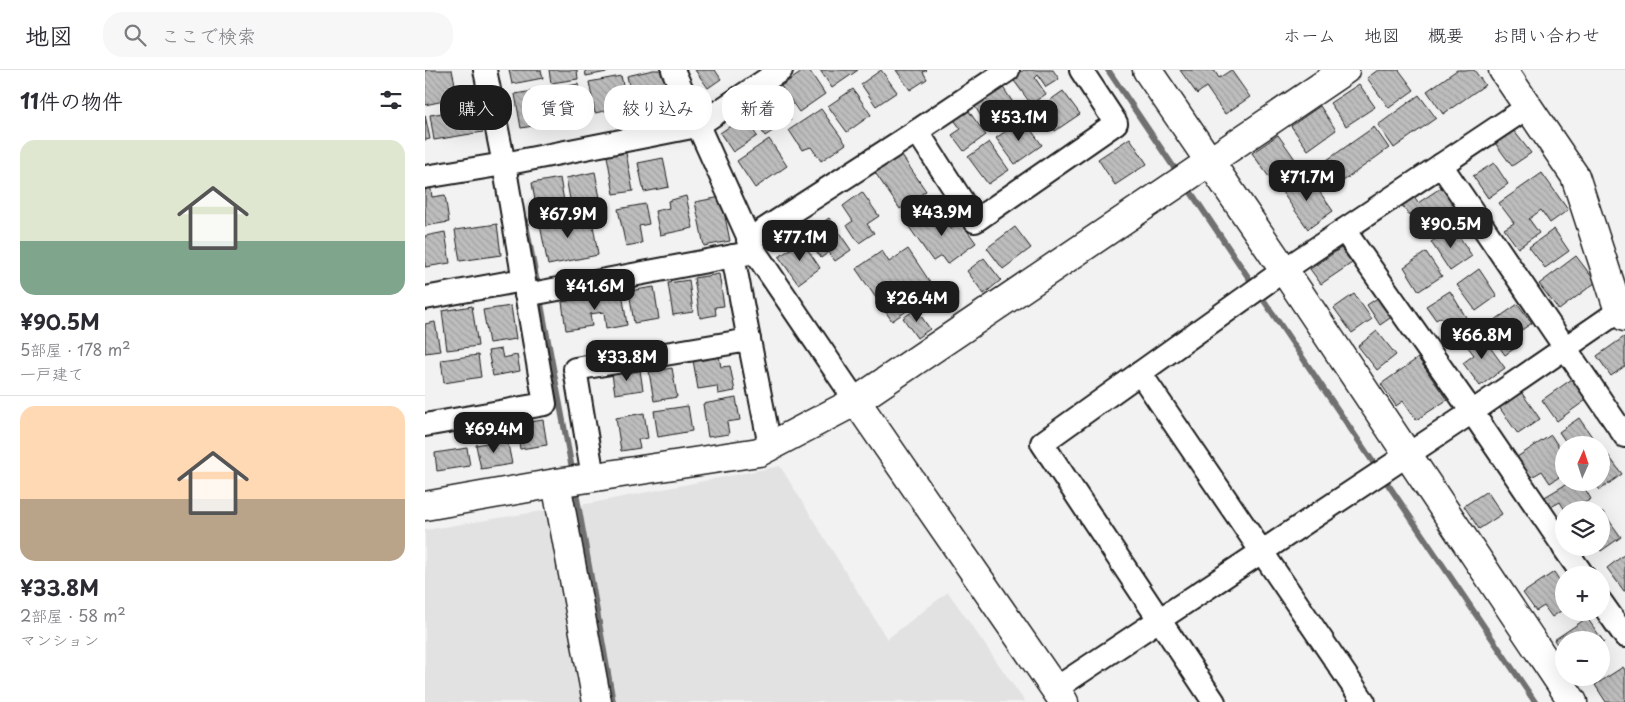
<!DOCTYPE html>
<html lang="ja">
<head>
<meta charset="utf-8">
<style>
  body { margin:0; font-family:"Playpen Sans","Klee One",sans-serif; background:#f7f7f7; color:#2b2b33; height:100vh; display:flex; flex-direction:column; font-size:19px; white-space:nowrap }
  * { box-sizing:border-box; margin:0 }
  p { font-size:16px; color:#7c7c81 }
  .icon { flex:none; width:28px; height:28px; fill:none; stroke:currentColor; stroke-width:2; stroke-linecap:round; stroke-linejoin:round }
  .map { position:relative; flex:1; overflow:hidden }
  .panel { display:flex; flex-direction:column; background:#fff; width:425px }
  .panel>* { flex:none }
  .top-card { position:absolute; left:15px; top:15px; width:475px; height:45px; display:flex; gap:10px }
  .needle { width:32px; rotate:3deg }
  .controls { position:absolute; left:1130px; top:366px; display:grid; gap:10px }
  .controls a { display:grid; place-items:center; width:55px; height:55px; border-radius:50%; background:#fff; box-shadow:0 5px 20px #0002; font-size:25px }
  .price { position:absolute; translate:-50% -42px; padding:0 11px; border-radius:10px; background:#1c1c1c; color:#fff; font-size:16px; line-height:32px; filter:drop-shadow(0 1px 2px #0008) }
  .price::after { content:''; position:absolute; left:50%; top:30px; width:15px; height:11px; margin-left:-8px; background:inherit; clip-path:polygon(0 0,100% 0,50% 100%) }
  .price.active { background:#222; color:#fff }
  ul { padding:0; list-style:none }
  li { display:grid; align-content:center; gap:10px; height:265px; padding:0 20px }
  li+li { border-top:1px solid #e1e1e2 }
  li span { display:grid; place-items:center; height:155px; border-radius:15px; color:#555 }
  li>.icon { margin-inline-start:auto }
  span .icon { width:90px; height:90px; fill:#fffc; stroke-width:1 }
  li b { font-size:21px }
  h2 { display:flex; justify-content:space-between; align-items:center; height:60px; padding:0 20px; font-size:21px }
  .chip { padding:0 18px; border-radius:20px; background:#fff; box-shadow:0 5px 20px #0002; font-size:18px; line-height:45px }
  .chip.active { background:#1c1c1c; color:#fff }
  header { display:flex; align-items:center; gap:30px; box-sizing:border-box; height:70px; padding:0 25px; background:#fff; border-bottom:1px solid #e1e1e2 }
  header strong { font-size:24px }
  nav { display:flex; gap:28px; margin-inline-start:auto; font-size:18px }
  .search { width:350px; height:45px; background:#f7f7f7; display:flex; align-items:center; gap:12px; box-sizing:border-box; padding:0 18px; border-radius:20px; color:#7c7c81; font-size:19px }
  main { display:flex; flex:1; min-height:0 }
  .map>svg:first-child { display:block }
  .built { fill:#e2e2e2 }
  .lines { fill:none; stroke-linecap:round; stroke-linejoin:round }
  .stream { stroke:#707070; stroke-width:6 }
  .building { fill:url(#building-back-hatch); stroke:#1c1c1c }
  .minor-casing { stroke:#1c1c1c; stroke-width:26 }
  .tertiary-casing { stroke:#1c1c1c; stroke-width:31 }
  .minor { stroke:#fff; stroke-width:22 }
  .tertiary { stroke:#fff; stroke-width:28 }
</style>
</head>
<body>
<header>
<strong>地図</strong>
<div class="search"><svg class="icon" aria-label="search" viewBox="0 0 24 24"><circle cx="10" cy="10" r="6"/><path d="M15 15l6 6"/></svg>ここで検索</div>
<nav><a>ホーム</a><a>地図</a><a>概要</a><a>お問い合わせ</a></nav>
</header>
<main>
<section class="panel">
<h2>11件の物件<svg class="icon" aria-label="filters" viewBox="0 0 24 24"><path d="M4 7h16M4 17h16"/><circle cx="9" cy="7" r="2"/><circle cx="15" cy="17" r="2"/></svg></h2>
<ul>
<li><span style="background:linear-gradient(#dfe7d0 65%,#7fa58c 0)"><svg class="icon" aria-label="home" viewBox="0 0 24 24"><path d="M3 11l9-7 9 7M6 9v11h12V9"/></svg></span><div><b>¥90.5M</b><p>5部屋 · 178 m²</p><p>一戸建て</p></div></li>
<li><span style="background:linear-gradient(#ffd9b3 60%,#b9a48a 0)"><svg class="icon" aria-label="home" viewBox="0 0 24 24"><path d="M3 11l9-7 9 7M6 9v11h12V9"/></svg></span><div><b>¥33.8M</b><p>2部屋 · 58 m²</p><p>マンション</p></div></li>
</ul>
</section>
<div class="map">
<svg width="1200" height="632" viewBox="0 0 1200 632">
  <defs>
    <pattern id="building-back-hatch" width="6" height="6" patternUnits="userSpaceOnUse" patternTransform="scale(1.25)"><rect width="6" height="6" fill="#bdbdbd"/><path d="M-1 5l2 2M0 0l6 6M5-1l2 2" fill="none" stroke="#a2a2a2"/></pattern>
  </defs>
  <rect width="100%" height="100%" fill="#f2f2f2"/>
  <filter id="ink" filterUnits="userSpaceOnUse"><feTurbulence type="fractalNoise" baseFrequency=".02" numOctaves="2"/><feDisplacementMap in="SourceGraphic" scale="10" xChannelSelector="R" yChannelSelector="G"/><feConvolveMatrix kernelMatrix="1 2 1 2 8 2 1 2 1" color-interpolation-filters="sRGB"/></filter>
  <g filter="url(#ink)">
    <path class="built" d="M355 396 462 569 523 522 600 632H0V460L167 433Z"/>
    <g class="lines">
      <g class="stream">
        <path d="M683 0 754 105"/>
        <path d="M761 115 1110 632"/>
        <path d="M100 149 148 404"/>
        <path d="M150 417 188 632"/>
      </g>
    </g>
    <g class="building">
      <path d="M0 0H27L33 28 0 35Z"/>
      <path d="M84 0H116L118 8 87 14Z"/>
      <path d="M124 0H152L153 9 126 13Z"/>
      <path d="M160 0H187V1L161 6Z"/>
      <path d="M228 0H238L245 30 209 38 202 6Z"/>
      <path d="M270 0H290L296 9 283 18Z"/>
      <path d="M380 0H384L400 24 374 42 356 16Z"/>
      <path d="M395 0H433L407 18Z"/>
      <path d="M456 0 472 22 451 36 436 14Z"/>
      <path d="M471 0H502L498 2 502 9 485 20Z"/>
      <path d="M599 0H628L634 9 621 17 613 5 610 8 621 24 606 34 587 8Z"/>
      <path d="M755 0H789L794 8 806 0 825 27 800 44 781 17 772 24Z"/>
      <path d="M953 0H974L989 20 964 38 942 8Z"/>
      <path d="M1032 0H1049L1060 15 1018 44 1002 21Z"/>
      <path d="M196 6 203 36 170 43 164 12Z"/>
      <path d="M153 14 160 48 136 53 129 19Z"/>
      <path d="M934 14 950 37 921 56 905 33Z"/>
      <path d="M577 16 593 40 564 59 549 35Z"/>
      <path d="M120 19 126 53 96 58 90 24Z"/>
      <path d="M428 19 446 45 422 62 403 36Z"/>
      <path d="M347 21 366 49 340 66 322 38Z"/>
      <path d="M638 21 655 44 630 61 614 38Z"/>
      <path d="M994 25 1011 48 969 78 953 55Z"/>
      <path d="M895 36 911 60 883 80 866 56Z"/>
      <path d="M54 37 58 62 9 70 5 45Z"/>
      <path d="M396 39 421 74 396 91 386 77 377 80 364 60Z"/>
      <path d="M543 40 561 65 539 81 527 65 536 59 529 50Z"/>
      <path d="M0 45 5 69 0 70Z"/>
      <path d="M319 47 332 66 308 82 295 63Z"/>
      <path d="M598 49 617 75 590 94 571 68Z"/>
      <path d="M1085 56 1106 83 1087 96 1067 69Z"/>
      <path d="M949 57 964 78 907 119 892 97Z"/>
      <path d="M853 65 877 99 851 117 827 83Z"/>
      <path d="M705 68 722 94 690 115 673 89Z"/>
      <path d="M344 69 362 96 330 118 312 91Z"/>
      <path d="M564 72 584 100 563 114 543 87Z"/>
      <path d="M201 83 208 121 189 124 182 86Z"/>
      <path d="M475 83 501 121 475 139 449 101Z"/>
      <path d="M238 88 244 117 219 122 213 93Z"/>
      <path d="M1069 93 1083 114 1063 128 1048 106Z"/>
      <path d="M170 102 175 128 146 134 141 108Z"/>
      <path d="M1117 103 1143 140 1125 153 1116 140 1104 149 1114 163 1093 178 1079 159 1089 153 1074 133Z"/>
      <path d="M882 104 908 141 883 159 857 122Z"/>
      <path d="M135 108 140 137 112 142 107 113Z"/>
      <path d="M5 113 7 127 20 125 24 152 0 156V114Z"/>
      <path d="M1017 117 1031 138 1004 156 992 139 984 145 975 132 987 124 993 133Z"/>
      <path d="M437 122 454 146 442 154 449 163 434 173 422 155 428 151 418 136Z"/>
      <path d="M261 126 268 158 235 165 230 141 244 138 243 131Z"/>
      <path d="M296 127 305 171 279 176 270 132Z"/>
      <path d="M220 134 224 154 214 156 217 173 201 176 193 139Z"/>
      <path d="M511 138 526 159 536 152 551 173 522 194 516 186 508 191 484 157Z"/>
      <path d="M157 143 160 156 168 155 173 185 123 195 114 150Z"/>
      <path d="M404 148 426 180 410 191 404 182 396 188 380 165Z"/>
      <path d="M72 154 76 185 35 191 30 160Z"/>
      <path d="M590 157 606 178 578 199 562 178Z"/>
      <path d="M1028 157 1047 186 1025 201 1006 172Z"/>
      <path d="M1129 159 1144 181 1120 198 1104 177Z"/>
      <path d="M20 162 25 193 0 197V166Z"/>
      <path d="M377 171 395 198 373 214 354 187Z"/>
      <path d="M916 178 927 193 896 214 885 199Z"/>
      <path d="M483 179 507 215 495 223 488 213 475 223 486 238 467 251 431 199 457 181 464 192Z"/>
      <path d="M1001 182 1017 206 994 221 979 197Z"/>
      <path d="M1151 186 1171 212 1134 240 1114 214Z"/>
      <path d="M559 188 576 210 559 224 542 201Z"/>
      <path d="M1054 199 1072 226 1051 241 1032 215Z"/>
      <path d="M294 204 299 236 290 237 291 245 275 248 269 208Z"/>
      <path d="M264 210 268 242 248 245 243 213Z"/>
      <path d="M229 217 234 249 209 253 204 221Z"/>
      <path d="M1025 221 1042 249 1024 260 1016 247 1011 250 1001 236Z"/>
      <path d="M197 222 202 255 181 259 179 242 165 244 167 256 141 260 137 232Z"/>
      <path d="M929 224 947 249 927 263 909 238Z"/>
      <path d="M954 227 968 246 955 255 942 235Z"/>
      <path d="M1093 234 1107 253 1089 265 1096 274 1080 285 1060 257Z"/>
      <path d="M47 236 53 276 22 280 17 241Z"/>
      <path d="M86 236 91 269 64 273 58 240Z"/>
      <path d="M491 239 505 259 492 268 478 248Z"/>
      <path d="M10 252 15 281 0 283V254Z"/>
      <path d="M952 261 971 285 952 300 933 276Z"/>
      <path d="M1054 262 1080 298 1055 316 1038 293 1049 285 1039 272Z"/>
      <path d="M1199 267 1200 269V296L1186 306 1172 286Z"/>
      <path d="M76 279 78 288 92 285 95 301 68 306 63 281Z"/>
      <path d="M53 285 56 307 19 313 16 290Z"/>
      <path d="M294 286 296 297 305 296 310 321 293 324 292 316 273 319 268 290Z"/>
      <path d="M993 288 1022 330 991 350 978 331 971 336 956 314Z"/>
      <path d="M247 298 252 327 229 331 224 302Z"/>
      <path d="M215 300 218 320 190 324 187 304Z"/>
      <path d="M1147 309 1161 330 1132 351 1117 330Z"/>
      <path d="M1096 322 1115 349 1093 364 1074 337Z"/>
      <path d="M311 328 315 350 302 352 304 364 283 367 278 334Z"/>
      <path d="M263 336 267 361 233 367 229 341Z"/>
      <path d="M219 343 223 368 213 370 215 378 196 381 191 348Z"/>
      <path d="M1154 348 1172 374V375H1143L1134 362Z"/>
      <path d="M118 350 122 375 95 379 91 354Z"/>
      <path d="M1126 365 1139 385V404L1125 413 1117 401 1105 408 1092 387Z"/>
      <path d="M82 369 87 394 56 399 51 375Z"/>
      <path d="M42 378 45 396 12 401 10 383Z"/>
      <path d="M1183 385 1197 404 1175 420 1169 412H1176V390Z"/>
      <path d="M1145 412H1156L1166 429 1148 440H1140L1135 432 1124 438 1118 428Z"/>
      <path d="M1062 421 1077 444 1054 459 1039 436Z"/>
      <path d="M1178 442 1196 467 1176 481 1173 478H1176V444Z"/>
      <path d="M1200 484V521H1199L1182 498Z"/>
      <path d="M1129 502 1139 517V539L1127 547 1119 536 1111 541 1098 523Z"/>
      <path d="M1162 548 1179 572 1176 574V570H1139V584L1129 570Z"/>
      <path d="M1198 597 1200 600V632H1181L1170 615Z"/>
    </g>
    <g class="lines">
      <g class="minor-casing">
        <g id="minor">
          <path d="M248 0 330 182 431 331"/>
          <path d="M492 61 550 151 691 53 656 0"/>
          <path d="M1016 95 1200 366"/>
          <path d="M0 107 79 94 272 56 356 0"/>
          <path d="M919 160 1047 342 1139 477"/>
          <path d="M323 170 492 61 583 0"/>
          <path d="M308 186 324 270"/>
          <path d="M101 225 330 182"/>
          <path d="M0 228 98 210"/>
          <path d="M715 303 939 632"/>
          <path d="M0 355 120 334 79 94 60 0"/>
          <path d="M168 407 150 299 324 270 345 376"/>
          <path d="M1139 478 1158 505"/>
          <path d="M1176 532 1200 566"/>
          <path d="M630 619 1047 342 1194 241"/>
          <path d="M789 632 617 373 859 200 1103 37"/>
        </g>
      </g>
      <g class="tertiary-casing">
        <g id="tertiary">
          <path d="M722 0 859 200 1148 632"/>
          <path d="M1078 0 1150 106 1194 241 1200 247"/>
          <path d="M431 331 639 632"/>
          <path d="M131 413 172 632"/>
          <path d="M0 436 131 413 334 382 431 331 920 0"/>
        </g>
      </g>
      <use href="#minor" class="minor"/>
      <use href="#tertiary" class="tertiary"/>
    </g>
  </g>
</svg>
<div class="controls">
<a><svg class="needle" viewBox="-14 -14 28 28"><path d="M0-13l5 13h-10z" fill="#e53935"/><path d="M0 13l5-13h-10z" fill="#7c7c81"/></svg></a>
<a><svg class="icon" aria-label="layers" viewBox="0 0 24 24"><path d="M12 4l9 5-9 5-9-5zM3 14l9 5 9-5"/></svg></a>
<a>+</a>
<a>−</a>
</div>
<b class="price" style="left:594px;top:72px">¥53.1M</b>
<b class="price" style="left:882px;top:132px">¥71.7M</b>
<b class="price" style="left:517px;top:167px">¥43.9M</b>
<b class="price" style="left:143px;top:169px">¥67.9M</b>
<b class="price active" style="left:1026px;top:179px">¥90.5M</b>
<b class="price" style="left:375px;top:192px">¥77.1M</b>
<b class="price" style="left:170px;top:241px">¥41.6M</b>
<b class="price" style="left:492px;top:253px">¥26.4M</b>
<b class="price" style="left:1057px;top:290px">¥66.8M</b>
<b class="price" style="left:202px;top:312px">¥33.8M</b>
<b class="price" style="left:69px;top:384px">¥69.4M</b>
<div class="top-card">
<a class="chip active">購入</a>
<a class="chip">賃貸</a>
<a class="chip">絞り込み</a>
<a class="chip">新着</a>
</div>
</div>
</main>
</body>
</html>
